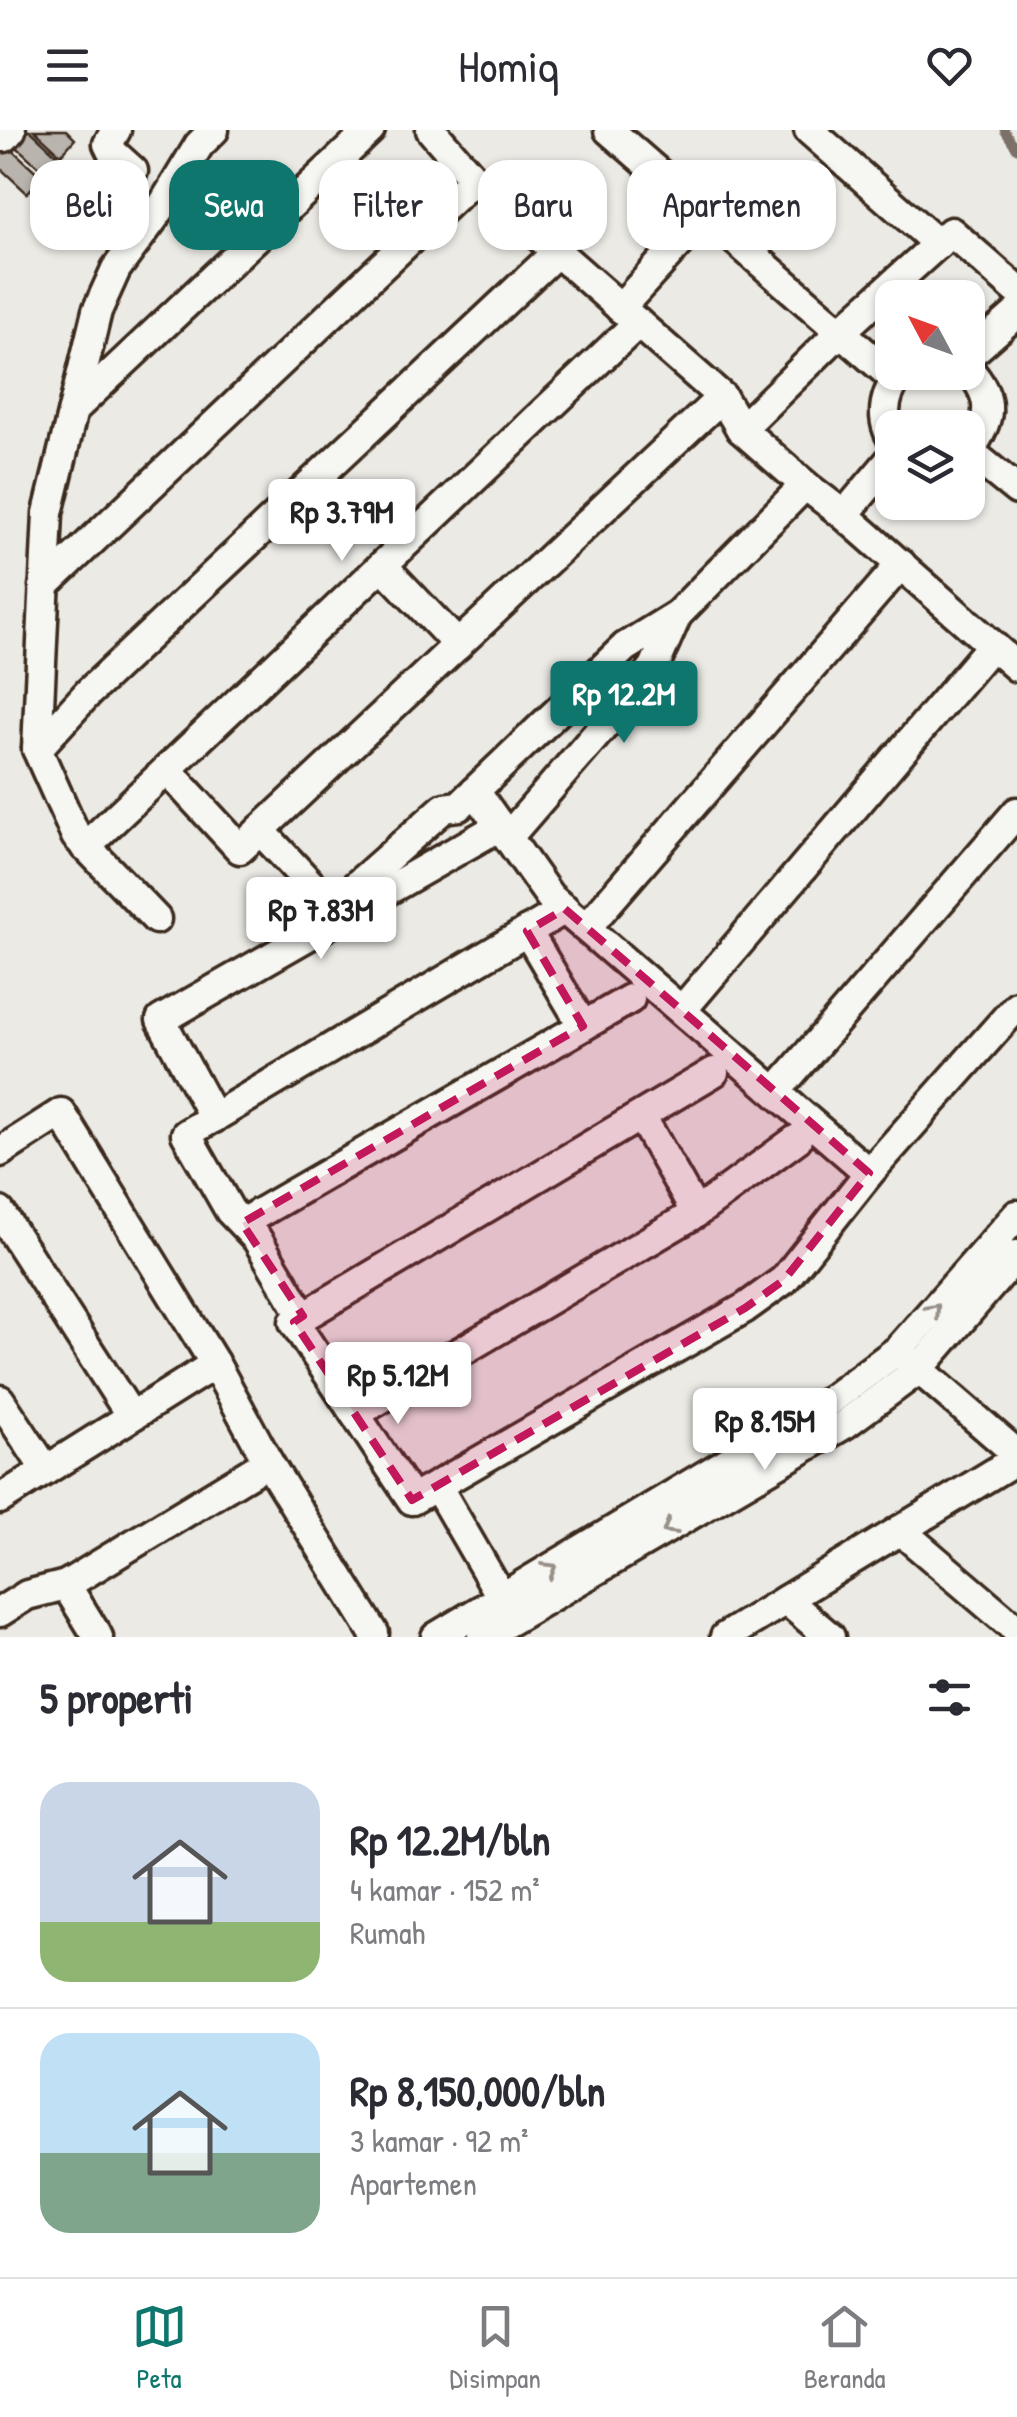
<!DOCTYPE html>
<html lang="id">
<head>
<meta charset="utf-8">
<style>
  body { margin:0; font-family:"Patrick Hand",sans-serif; background:#f2f2f3; color:#2b2b33; height:100vh; display:flex; flex-direction:column; font-size:38px; white-space:nowrap }
  * { box-sizing:border-box; margin:0 }
  p { font-size:32px; color:#7c7c81 }
  .icon { flex:none; width:55px; height:55px; fill:none; stroke:currentColor; stroke-width:2; stroke-linecap:round; stroke-linejoin:round }
  .map { position:relative; height:1507px; overflow:hidden }
  .drawer { display:flex; flex-direction:column; background:#fff; flex:1 }
  .drawer>* { flex:none }
  .guide { position:absolute; left:30px; top:30px; width:958px; height:90px; display:flex; gap:20px }
  .needle { width:65px; rotate:311deg }
  .fabs { position:absolute; left:875px; top:150px; display:grid; gap:20px }
  .fabs a { display:grid; place-items:center; width:110px; height:110px; border-radius:20px; background:#fff; box-shadow:0 2px 8px #0004; font-size:50px }
  .price { position:absolute; translate:-50% -85px; padding:0 22px; border-radius:10px; background:#fff; color:#222; font-size:32px; line-height:65px; filter:drop-shadow(0 2px 5px #0008) }
  .price::after { content:''; position:absolute; left:50%; top:60px; width:30px; height:22px; margin-left:-15px; background:inherit; clip-path:polygon(0 0,100% 0,50% 100%) }
  .price.current { background:#0f766e; color:#fff }
  ul { padding:0; list-style:none }
  li { display:flex; align-items:center; gap:30px; height:250px; padding:0 40px }
  li+li { border-top:2px solid #e1e1e2 }
  li span { display:grid; place-items:center; flex:none; width:280px; height:200px; border-radius:30px; color:#555 }
  li>.icon { margin-inline-start:auto }
  span .icon { width:120px; height:120px; fill:#fffc; stroke-width:1 }
  li b { font-size:42px }
  h2 { display:flex; justify-content:space-between; align-items:center; height:120px; padding:0 40px; font-size:42px }
  .tag { padding:0 35px; border-radius:30px; background:#fff; box-shadow:0 2px 8px #0004; font-size:35px; line-height:90px }
  .tag.current { background:#0f766e; color:#fff }
  header { display:flex; justify-content:space-between; align-items:center; height:130px; padding:0 40px; background:#fff; font-size:45px; font-weight:600 }
  .tab-bar { display:flex; justify-content:space-around; align-items:center; height:140px; border-top:2px solid #e1e1e2; background:#fff; font-size:28px; color:#7c7c81 }
  .tab-bar a { display:grid; justify-items:center; gap:5px }
  .tab-bar .current { color:#0f766e }
  .map>svg:first-child { display:block }
  .lines { fill:none; stroke-linecap:round; stroke-linejoin:round }
  .stream { stroke:#7c7167; stroke-width:9 }
  .building { fill:#bab4ae; stroke:#3b2a1e; stroke-width:2.5 }
  .minor-casing { stroke:#3b2a1e; stroke-width:35 }
  .minor { stroke:#f6f6f2; stroke-width:28 }
  .oneway { stroke:#989088 }
  .marked { fill:#c2185b; fill-opacity:0.2; stroke:#c2185b; stroke-width:8; stroke-dasharray:20 12; stroke-linejoin:round }
</style>
</head>
<body>
<header><svg class="icon" aria-label="menu" viewBox="0 0 24 24"><path d="M4 6h16M4 12h16M4 18h16"/></svg>Homiq<svg class="icon" aria-label="heart" viewBox="0 0 24 24"><path d="M12 20l-8-8c-3-5 5-10 8-4 3-6 11-1 8 4z"/></svg></header>
<div class="map">
<svg width="1017" height="1507" viewBox="0 0 1017 1507">
  <rect width="100%" height="100%" fill="#ebeae5"/>
  <filter id="ink" filterUnits="userSpaceOnUse"><feTurbulence type="fractalNoise" baseFrequency=".01" numOctaves="2"/><feDisplacementMap in="SourceGraphic" scale="20" xChannelSelector="R" yChannelSelector="G"/><feConvolveMatrix kernelMatrix="1 2 1 2 8 2 1 2 1" color-interpolation-filters="sRGB"/></filter>
  <g filter="url(#ink)">
    <g class="lines">
      <path class="stream" d="M1004 0 1017 19"/>
    </g>
    <g class="building">
      <path d="M17 0H30L58 26 44 42 8 9Z"/>
      <path d="M34 0H66L75 9 61 25Z"/>
      <path d="M6 14 42 47 27 63 0 38V21Z"/>
      <path d="M69 36 105 69 90 84 55 52Z"/>
    </g>
    <g class="lines">
      <g class="minor-casing">
        <g id="minor">
          <path d="M116 0 108 14 112 22 133 41"/>
          <path d="M431 0 474 49 722 267 741 299 805 355"/>
          <path d="M609 0 896 250"/>
          <path d="M809 0 938 114"/>
          <path d="M5 7 11 0"/>
          <path d="M620 178 706 84"/>
          <path d="M968 226 1017 183"/>
          <path d="M968 239C996 269 991 291 968 322"/>
          <path d="M73 280 370 0"/>
          <path d="M741 299 840 202 951 102 1017 160"/>
          <path d="M892 308C879 286 885 260 903 242"/>
          <path d="M969 321 1017 360"/>
          <path d="M844 385 892 328"/>
          <path d="M383 436 458 515"/>
          <path d="M44 456 474 49"/>
          <path d="M37 619 89 562 557 122"/>
          <path d="M167 640 240 719 722 267"/>
          <path d="M475 661 550 767 869 1043 1017 876"/>
          <path d="M260 700 341 787"/>
          <path d="M508 707 641 553 654 537 677 485"/>
          <path d="M85 717 638 193"/>
          <path d="M332 777 444 678 459 676 625 517 677 485 805 355 844 385 1017 537"/>
          <path d="M156 789 76 706 37 619 48 383 97 181 116 139 159 81 199 15 214 0"/>
          <path d="M586 798 901 434"/>
          <path d="M527 801 583 896"/>
          <path d="M682 880 992 515"/>
          <path d="M714 942 294 1192 412 1370 745 1178 784 1150 869 1043"/>
          <path d="M777 960 1017 682"/>
          <path d="M641 986 696 1083"/>
          <path d="M214 988 161 890 500 696"/>
          <path d="M0 1022 61 983 215 1234"/>
          <path d="M0 1082 131 1286"/>
          <path d="M242 1093 630 869"/>
          <path d="M303 1186 257 1109 230 1081 186 1004 565 779"/>
          <path d="M906 1228 1017 1324"/>
          <path d="M0 1270 46 1340"/>
          <path d="M355 1284 696 1083 797 1009"/>
          <path d="M437 1356 502 1468"/>
          <path d="M0 1369 215 1234 268 1332 374 1503"/>
          <path d="M900 1400 1017 1500"/>
          <path d="M66 1455 98 1507"/>
          <path d="M786 1470 830 1507"/>
          <path d="M0 1482 27 1465 66 1455 268 1332"/>
          <path d="M436 1507 829 1271 898 1220 1017 1085"/>
          <path d="M482 1507 845 1294 918 1240 1017 1125"/>
          <path d="M725 1507 1017 1329"/>
        </g>
      </g>
      <use href="#minor" class="minor"/>
    </g>
    <defs><path id="oneway-chevron" d="M-2-3.5L2.5 0L-2 3.5" fill="none" stroke-width="1.6" stroke-linecap="round" stroke-linejoin="round" transform="scale(2.5)"/></defs>
    <g class="oneway">
      <use href="#oneway-chevron" transform="translate(934 1180) rotate(-48)"/>
      <use href="#oneway-chevron" transform="translate(669 1398) rotate(149)"/>
      <use href="#oneway-chevron" transform="translate(550 1439) rotate(-31)"/>
    </g>
  </g>
  <path class="marked" d="M565 779 869 1043 784 1150 745 1178 412 1370 294 1192 303 1186 242 1093 583 896 527 801Z"/>
</svg>
<div class="fabs">
<a><svg class="needle" viewBox="-14 -14 28 28"><path d="M0-13l5 13h-10z" fill="#e53935"/><path d="M0 13l5-13h-10z" fill="#7c7c81"/></svg></a>
<a><svg class="icon" aria-label="layers" viewBox="0 0 24 24"><path d="M12 4l9 5-9 5-9-5zM3 14l9 5 9-5"/></svg></a>
</div>
<b class="price" style="left:342px;top:434px">Rp 3.79M</b>
<b class="price current" style="left:624px;top:616px">Rp 12.2M</b>
<b class="price" style="left:321px;top:832px">Rp 7.83M</b>
<b class="price" style="left:398px;top:1297px">Rp 5.12M</b>
<b class="price" style="left:765px;top:1343px">Rp 8.15M</b>
<div class="guide">
<a class="tag">Beli</a>
<a class="tag current">Sewa</a>
<a class="tag">Filter</a>
<a class="tag">Baru</a>
<a class="tag">Apartemen</a>
</div>
</div>
<section class="drawer">
<h2>5 properti<svg class="icon" aria-label="filters" viewBox="0 0 24 24"><path d="M4 7h16M4 17h16"/><circle cx="9" cy="7" r="2"/><circle cx="15" cy="17" r="2"/></svg></h2>
<ul>
<li><span style="background:linear-gradient(#c9d6e8 70%,#8fb573 0)"><svg class="icon" aria-label="home" viewBox="0 0 24 24"><path d="M3 11l9-7 9 7M6 9v11h12V9"/></svg></span><div><b>Rp 12.2M/bln</b><p>4 kamar · 152 m²</p><p>Rumah</p></div></li>
<li><span style="background:linear-gradient(#bfe0f5 60%,#7fa58c 0)"><svg class="icon" aria-label="home" viewBox="0 0 24 24"><path d="M3 11l9-7 9 7M6 9v11h12V9"/></svg></span><div><b>Rp 8,150,000/bln</b><p>3 kamar · 92 m²</p><p>Apartemen</p></div></li>
</ul>
</section>
<nav class="tab-bar">
<a class="current"><svg class="icon" aria-label="map" viewBox="0 0 24 24"><path d="M3 6l6-2 6 2 6-2v14l-6 2-6-2-6 2zM9 4v14M15 6v14"/></svg>Peta</a>
<a><svg class="icon" aria-label="saved" viewBox="0 0 24 24"><path d="M7 4h10v16l-5-4-5 4z"/></svg>Disimpan</a>
<a><svg class="icon" aria-label="home" viewBox="0 0 24 24"><path d="M3 11l9-7 9 7M6 9v11h12V9"/></svg>Beranda</a>
</nav>
</body>
</html>
